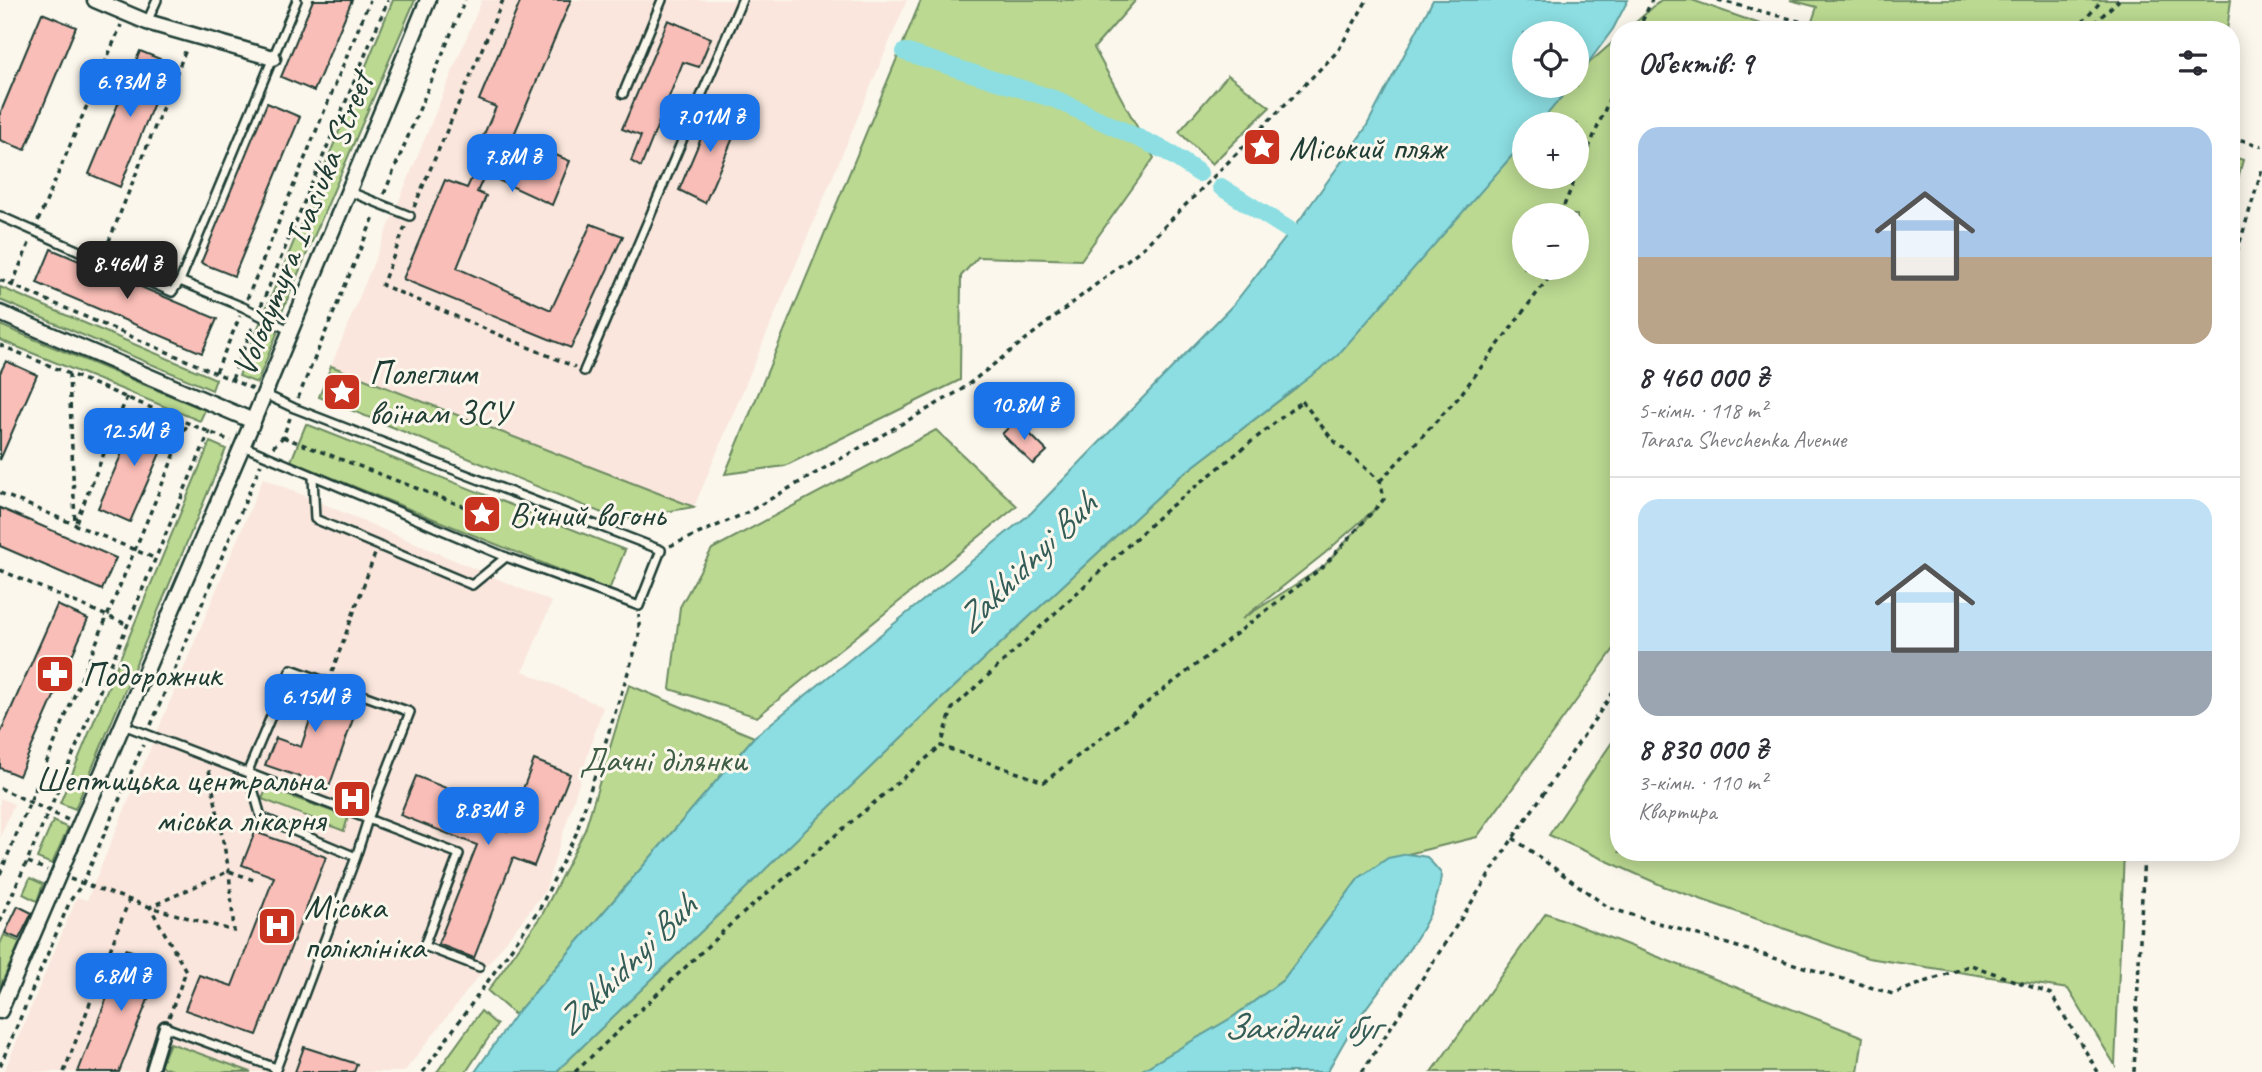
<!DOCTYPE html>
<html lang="uk">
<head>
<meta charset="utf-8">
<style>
  body { margin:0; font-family:Caveat,sans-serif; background:#f7f7f7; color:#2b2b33; height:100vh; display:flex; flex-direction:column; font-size:26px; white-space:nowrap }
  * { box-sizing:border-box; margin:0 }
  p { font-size:23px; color:#7c7c81 }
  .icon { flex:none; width:38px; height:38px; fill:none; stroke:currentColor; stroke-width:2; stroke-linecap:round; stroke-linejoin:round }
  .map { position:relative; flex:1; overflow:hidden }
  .drawer { position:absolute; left:1610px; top:21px; width:630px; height:840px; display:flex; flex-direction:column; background:#fff; border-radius:28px; box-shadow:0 4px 18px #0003 }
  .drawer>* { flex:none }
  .tools { position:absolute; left:1512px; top:21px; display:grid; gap:14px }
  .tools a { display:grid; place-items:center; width:77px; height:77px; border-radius:50%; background:#fff; box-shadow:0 4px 18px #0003; font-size:35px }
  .price { position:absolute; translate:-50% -60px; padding:0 16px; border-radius:14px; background:#1a73e8; color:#fff; font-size:23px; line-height:46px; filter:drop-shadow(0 2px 4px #0008) }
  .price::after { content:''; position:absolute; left:50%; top:42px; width:21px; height:16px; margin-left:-10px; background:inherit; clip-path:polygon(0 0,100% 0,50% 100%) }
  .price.current { background:#222; color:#fff }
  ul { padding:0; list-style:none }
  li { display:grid; align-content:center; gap:14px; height:371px; padding:0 28px }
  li+li { border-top:2px solid #e1e1e2 }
  li span { display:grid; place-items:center; height:217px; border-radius:21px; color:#555 }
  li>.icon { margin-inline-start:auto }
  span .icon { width:126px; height:126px; fill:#fffc; stroke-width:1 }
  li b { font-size:30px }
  h2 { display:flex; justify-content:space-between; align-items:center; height:84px; padding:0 28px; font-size:30px }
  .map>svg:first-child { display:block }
  .built { fill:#fae6dc }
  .green { fill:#bbd991; stroke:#6d8b62; stroke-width:2; fill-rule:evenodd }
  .water { fill:#8cdee2; stroke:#609e9c; stroke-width:2 }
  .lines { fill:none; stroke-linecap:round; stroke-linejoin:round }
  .canal { stroke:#8cdee2; stroke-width:18 }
  .building { fill:#f9beb7; stroke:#1f3d34; stroke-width:2 }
  .service-casing { stroke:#1f3d34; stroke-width:12 }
  .pedestrian-casing { stroke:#1f3d34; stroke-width:16 }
  .minor-casing { stroke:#1f3d34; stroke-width:19 }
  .path { stroke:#1f3d34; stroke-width:3.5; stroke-dasharray:5 5; stroke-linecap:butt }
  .service { stroke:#fbf7ec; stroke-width:7 }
  .pedestrian { stroke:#fbf7ec; stroke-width:10 }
  .minor { stroke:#fbf7ec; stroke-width:14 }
  .labels { text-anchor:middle; stroke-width:6; stroke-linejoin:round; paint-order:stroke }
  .poi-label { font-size:35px; fill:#1f3d34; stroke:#fbf7ec; text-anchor:start }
  .street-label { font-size:35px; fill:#1f3d34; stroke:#fbf7ec }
  .park-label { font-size:35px; fill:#3e5c47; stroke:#fbf7ec }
  .water-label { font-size:37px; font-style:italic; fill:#355d57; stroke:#fbf7ec }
</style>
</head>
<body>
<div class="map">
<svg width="2262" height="1072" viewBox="0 0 2262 1072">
  <rect width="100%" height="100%" fill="#fbf7ec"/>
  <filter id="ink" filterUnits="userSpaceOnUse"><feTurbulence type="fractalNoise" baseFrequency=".0143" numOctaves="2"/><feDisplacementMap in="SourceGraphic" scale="14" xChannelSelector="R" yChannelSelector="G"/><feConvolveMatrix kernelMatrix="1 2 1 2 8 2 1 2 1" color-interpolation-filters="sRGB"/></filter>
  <g filter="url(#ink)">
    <g class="built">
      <path d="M482 0H907L694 507 331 366Z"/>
      <path d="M263 478 552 602 523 671 603 707 545 891 404 1072H4L77 897 87 900Z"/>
      <path d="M0 798 14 804 0 837Z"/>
    </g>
    <g class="green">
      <path d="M393 0H415L281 314 266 309Z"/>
      <path d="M921 0H1136L1094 48 1154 158 1081 260 978 257 961 276 960 380 785 466 725 474Z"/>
      <path d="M1661 0H1692L1777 30H1627Z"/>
      <path d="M1790 0H2231L2227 30H1809L1817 7Z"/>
      <path d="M1619 37V642L1477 837 1408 854 1359 878 1283 980 1233 1017 1139 1072H556L938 702 1178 478 1297 387 1524 138V177H1577V124H1536L1569 86H1577V77L1589 63ZM1524 215H1577V268H1524ZM1377 507 1324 566 1242 619 1325 553Z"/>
      <path d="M1228 75 1270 107 1212 164 1179 132Z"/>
      <path d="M2231 156 2243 160 2231 204Z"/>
      <path d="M0 287 216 379 212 390 0 300Z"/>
      <path d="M260 323 278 331 257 383 239 376Z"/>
      <path d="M0 325 205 410 200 421 0 340Z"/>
      <path d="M331 366 694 507 619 520 319 397Z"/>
      <path d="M306 424 625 550 609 590 291 461Z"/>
      <path d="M936 430 1017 506 757 717 670 689 680 607 712 549Z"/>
      <path d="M210 442 226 449 75 809 60 803Z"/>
      <path d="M629 685 754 737 515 1015 488 991 543 913 585 830Z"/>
      <path d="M1619 732V852H2124L2115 1065 2068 989 1868 958 1663 886 1549 835Z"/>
      <path d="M267 788 348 817 344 831 262 799Z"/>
      <path d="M53 821 68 828 52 864 37 858Z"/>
      <path d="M30 878 43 884 37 901 23 894Z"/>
      <path d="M1546 913 1863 1037 1858 1072H1432Z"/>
      <path d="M4 935 20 942 0 987V944Z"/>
      <path d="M481 1011 497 1025 466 1072H437Z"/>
      <path d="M170 1043 251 1072H176L160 1066Z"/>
    </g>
    <g class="water">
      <path d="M1433 0H1628L1613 29 1577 78V33H1524V86H1571L1539 124H1524V142L1337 356 1178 478 938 702 556 1072H475L515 1015 754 737 1031 513 1233 305 1301 218 1365 129Z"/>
      <path d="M1408 854 1427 857 1441 873C1440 922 1384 980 1357 1021 1346 1037 1337 1055 1327 1072H1139L1233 1017 1283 980 1359 878 1388 858Z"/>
    </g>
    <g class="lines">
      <g class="canal">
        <path d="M905 52 1057 100 1166 151 1199 173"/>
        <path d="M1221 187 1310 243"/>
      </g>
    </g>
    <g class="building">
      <path d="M313 0H352L314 91 281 77Z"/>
      <path d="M521 0H571L513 137 570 161 552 205 485 174 477 192 486 196 457 268 551 310 591 224 623 236 571 348 403 279 445 180 467 188 475 171 469 168 496 107 479 100Z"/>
      <path d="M42 13 76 27 25 150 0 140V114Z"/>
      <path d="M668 20 711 38 699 67 683 62 641 167 631 161 641 136 622 129Z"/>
      <path d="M140 51 170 63 120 187 89 174Z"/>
      <path d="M267 103 300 117 234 276 201 263Z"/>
      <path d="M715 105 742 117 705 203 679 190Z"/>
      <path d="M51 249 217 319 202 353 37 283Z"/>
      <path d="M6 361 37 375 0 460V373Z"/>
      <path d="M139 414 171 428 130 522 98 508Z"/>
      <path d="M1016 420 1047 451 1033 464 1002 434Z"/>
      <path d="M0 508 116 558 102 590 0 546Z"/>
      <path d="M57 605 88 619 19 776 0 768V734Z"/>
      <path d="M296 680 359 702 329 787 265 765 276 738 301 747 310 720 284 710Z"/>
      <path d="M534 760 570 774 534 866 513 858 474 958 438 944 477 845 400 815 416 776 451 790 445 807 507 831Z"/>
      <path d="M255 832 326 857 257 1035 185 1010 199 975 232 986 274 877 242 865Z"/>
      <path d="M18 906 32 913 19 939 5 933Z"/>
      <path d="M126 949 163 962 119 1072H78Z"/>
      <path d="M304 1047 357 1064 354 1072H295Z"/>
    </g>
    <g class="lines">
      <g class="service-casing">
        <g id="service">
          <path d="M147 22 157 0"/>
          <path d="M623 94 662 0"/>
          <path d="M348 191 410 216"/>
          <path d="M0 216 172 292 180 281"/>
          <path d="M289 330 243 307 180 281 297 0"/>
          <path d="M584 371 742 0"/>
          <path d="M243 446 506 557 639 606 661 550 294 408 264 394"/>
          <path d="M313 477 315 519 472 585 506 557"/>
          <path d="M123 725 459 854 424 946 479 967"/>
          <path d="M165 1027 276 1068"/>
          <path d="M275 1072 356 857 368 819 410 712 291 669 248 771 261 817 356 857"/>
        </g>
      </g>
      <g class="pedestrian-casing">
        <path id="pedestrian" d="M152 1070 165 1027"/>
      </g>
      <g class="minor-casing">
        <g id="minor">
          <path d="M95 0 147 22 273 58"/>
          <path d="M0 313 253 421"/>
          <path d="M0 1011 253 421 428 0"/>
        </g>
      </g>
      <g class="path">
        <path d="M1718 0 1833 30"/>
        <path d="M1638 30 1652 0"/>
        <path d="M2076 30 2102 0"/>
        <path d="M2087 30 2119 0"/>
        <path d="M2231 137 2262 146"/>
        <path d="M1577 176 1619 76"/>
        <path d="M384 194 465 0"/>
        <path d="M414 207 503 0"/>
        <path d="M1560 215 1576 177"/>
        <path d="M38 221 121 25"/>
        <path d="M405 227 382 285 575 367"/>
        <path d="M105 251 187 47"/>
        <path d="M2231 271 2262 170"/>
        <path d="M0 280 253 389"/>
        <path d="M12 285 30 241"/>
        <path d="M247 299 370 0"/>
        <path d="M261 306 388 0"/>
        <path d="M0 345 231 441"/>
        <path d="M216 372 240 316"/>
        <path d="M69 374 75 524"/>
        <path d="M232 379 253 326"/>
        <path d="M298 398 375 214"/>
        <path d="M1302 401 1332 439 1380 481 1384 499 1324 566 1044 782 941 746 952 709 1165 511Z"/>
        <path d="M283 437 473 510"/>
        <path d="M273 447 283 437 290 418"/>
        <path d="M1380 481 1458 398 1556 268"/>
        <path d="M0 493 154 558"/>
        <path d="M76 522 127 397"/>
        <path d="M670 546 746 513 961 390 1144 247 1338 51 1367 0"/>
        <path d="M0 570 126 624"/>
        <path d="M332 672 375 554"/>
        <path d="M151 725 261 464"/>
        <path d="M0 788 68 820"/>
        <path d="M1513 838 1609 908 1893 994 1971 965 2051 994 2098 1072"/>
        <path d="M28 862 47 870"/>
        <path d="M0 874 188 422"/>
        <path d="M70 879 150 907 234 931 229 871 209 770"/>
        <path d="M0 922C73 760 139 594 210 431"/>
        <path d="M169 1017 186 971 150 907 229 871 256 881"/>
        <path d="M0 1066 70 901 83 883 143 745"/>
        <path d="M64 1072 129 900"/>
        <path d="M423 1072 540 908 576 834 639 638V615"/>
        <path d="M575 1072 733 922 941 746"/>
        <path d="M1362 1072 1513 838 1619 684"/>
        <path d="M2134 1072 2144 852"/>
      </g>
      <use href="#service" class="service"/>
      <use href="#pedestrian" class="pedestrian"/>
      <use href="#minor" class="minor"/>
    </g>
  </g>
  <defs>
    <g id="sight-square" transform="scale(2.0125)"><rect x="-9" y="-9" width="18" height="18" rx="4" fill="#c8321e" stroke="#fbf7ec"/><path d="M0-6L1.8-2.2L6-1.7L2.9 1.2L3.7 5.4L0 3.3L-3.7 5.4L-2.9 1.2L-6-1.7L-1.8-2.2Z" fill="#fff"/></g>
    <g id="pharmacy-square" transform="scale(2.0125)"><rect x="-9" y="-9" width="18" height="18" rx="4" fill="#c8321e" stroke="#fbf7ec"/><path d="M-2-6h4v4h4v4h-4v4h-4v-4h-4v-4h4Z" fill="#fff"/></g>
    <g id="hospital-square" transform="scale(2.0125)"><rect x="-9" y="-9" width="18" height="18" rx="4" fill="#c8321e" stroke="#fbf7ec"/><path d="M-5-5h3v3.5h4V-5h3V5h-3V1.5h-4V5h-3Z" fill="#fff"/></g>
  </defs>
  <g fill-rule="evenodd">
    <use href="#sight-square" x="1262" y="147"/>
    <use href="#sight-square" x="342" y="392"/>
    <use href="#sight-square" x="482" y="514"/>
    <use href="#pharmacy-square" x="55" y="674"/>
    <use href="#hospital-square" x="352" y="799"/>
    <use href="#hospital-square" x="277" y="926"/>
  </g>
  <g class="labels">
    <g class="poi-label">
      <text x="1289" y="159">Міський пляж</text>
      <text x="369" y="384">Полеглим<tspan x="369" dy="40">воїнам ЗСУ</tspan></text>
      <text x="509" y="526">Вічний вогонь</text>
      <text x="82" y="686">Подорожник</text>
      <text x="325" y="791" text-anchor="end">Шептицька центральна<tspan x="325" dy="40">міська лікарня</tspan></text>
      <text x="304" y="918">Міська<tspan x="304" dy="40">поліклініка</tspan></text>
    </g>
    <g class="street-label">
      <text transform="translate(302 224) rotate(-68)" y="12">Volodymyra Ivasiuka Street</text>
    </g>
    <g class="park-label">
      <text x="663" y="771">Дачні ділянки</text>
    </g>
    <g class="water-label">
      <text transform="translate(1025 562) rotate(-45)" y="13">Zakhidnyi Buh</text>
      <text transform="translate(625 964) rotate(-45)" y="13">Zakhidnyi Buh</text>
      <text x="1301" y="1039">Західний буг</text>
    </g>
  </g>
</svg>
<div class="tools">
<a><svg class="icon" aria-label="locate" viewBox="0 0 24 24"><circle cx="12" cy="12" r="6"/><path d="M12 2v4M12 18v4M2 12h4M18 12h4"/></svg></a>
<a>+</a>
<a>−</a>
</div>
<b class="price" style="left:130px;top:119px">6.93M ₴</b>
<b class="price" style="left:710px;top:154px">7.01M ₴</b>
<b class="price" style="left:512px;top:194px">7.8M ₴</b>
<b class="price current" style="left:127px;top:301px">8.46M ₴</b>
<b class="price" style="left:1024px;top:442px">10.8M ₴</b>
<b class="price" style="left:134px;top:468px">12.5M ₴</b>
<b class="price" style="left:315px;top:734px">6.15M ₴</b>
<b class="price" style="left:488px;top:847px">8.83M ₴</b>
<b class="price" style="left:121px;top:1013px">6.8M ₴</b>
<section class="drawer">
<h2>Об’єктів: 9<svg class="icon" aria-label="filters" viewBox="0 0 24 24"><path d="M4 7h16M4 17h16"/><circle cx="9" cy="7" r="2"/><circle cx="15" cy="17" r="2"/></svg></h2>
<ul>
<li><span style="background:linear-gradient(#a9c7e8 60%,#b9a48a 0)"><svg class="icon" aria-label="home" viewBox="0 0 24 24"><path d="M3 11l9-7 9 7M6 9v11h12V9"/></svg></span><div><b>8 460 000 ₴</b><p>5-кімн. · 118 m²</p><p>Tarasa Shevchenka Avenue</p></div></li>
<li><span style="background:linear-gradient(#bfe0f5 70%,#9aa5b1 0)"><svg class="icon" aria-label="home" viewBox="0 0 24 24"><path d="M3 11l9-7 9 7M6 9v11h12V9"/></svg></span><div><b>8 830 000 ₴</b><p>3-кімн. · 110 m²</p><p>Квартира</p></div></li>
</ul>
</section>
</div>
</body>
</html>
